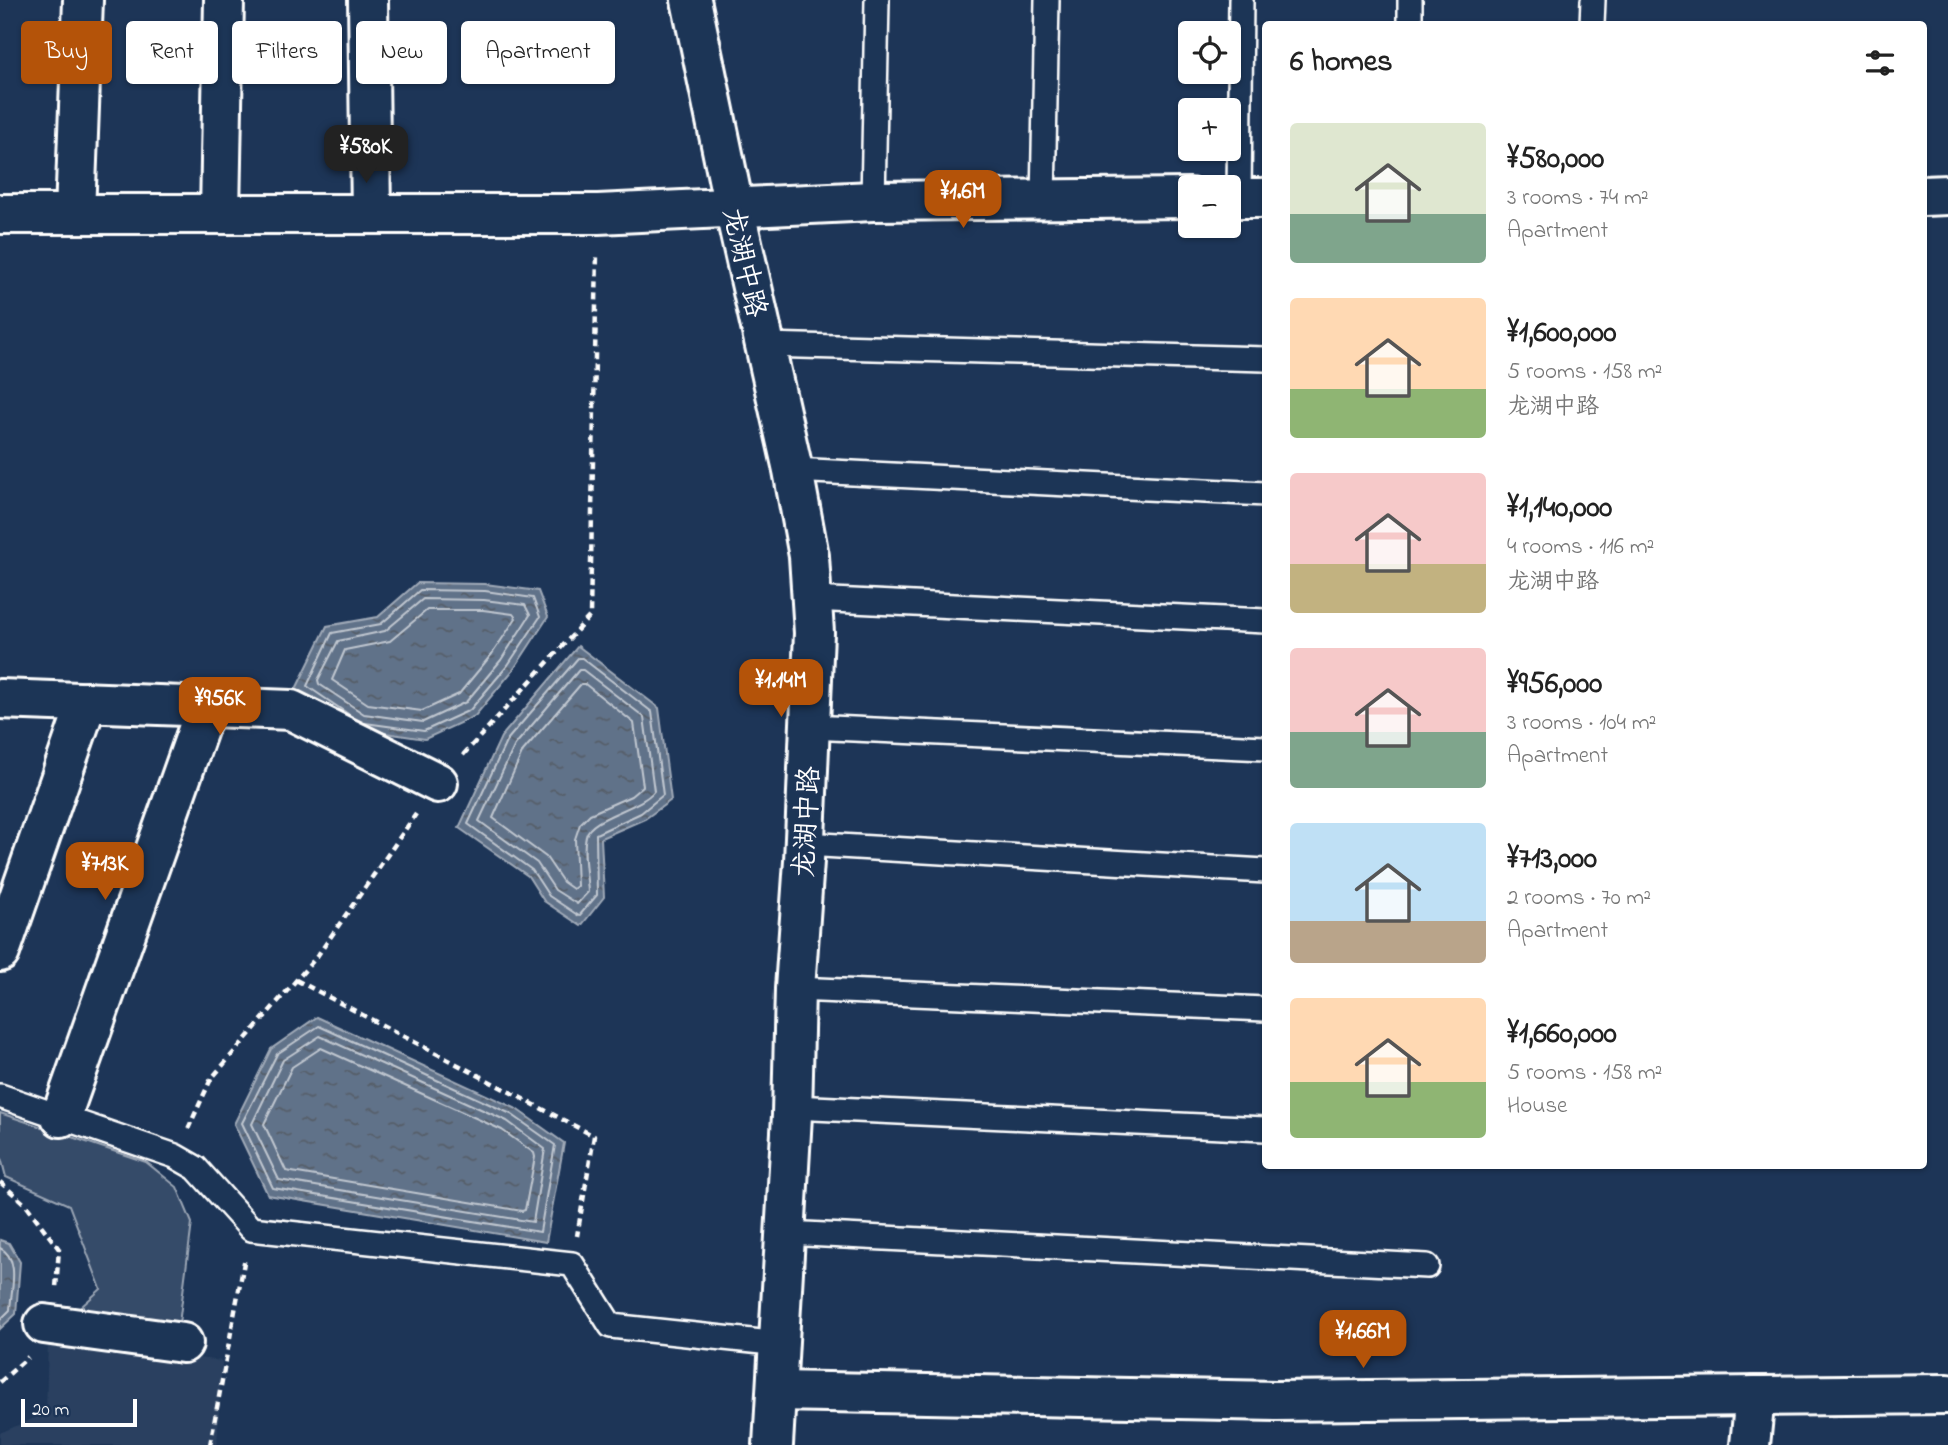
<!DOCTYPE html>
<html lang="en">
<head>
<meta charset="utf-8">
<style>
  body { margin:0; font-family:"Indie Flower","LXGW WenKai TC",sans-serif; background:#f2f2f2; color:#222; height:100vh; display:flex; flex-direction:column; font-size:26px; white-space:nowrap }
  * { box-sizing:border-box; margin:0 }
  p { font-size:23px; color:#767676 }
  .icon { flex:none; width:38px; height:38px; fill:none; stroke:currentColor; stroke-width:2; stroke-linecap:round; stroke-linejoin:round }
  .map { position:relative; flex:1; overflow:hidden }
  .side { position:absolute; left:1262px; top:21px; width:665px; height:1148px; display:flex; flex-direction:column; background:#fff; border-radius:7px; box-shadow:0 2px 5px #0004 }
  .side>* { flex:none }
  .banner { position:absolute; left:21px; top:21px; width:665px; height:63px; display:flex; gap:14px }
  .controls { position:absolute; left:1178px; top:21px; display:grid; gap:14px }
  .controls a { display:grid; place-items:center; width:63px; height:63px; border-radius:7px; background:#fff; box-shadow:0 2px 5px #0004; font-size:35px }
  .scale { position:absolute; left:21px; bottom:18px; width:116px; box-sizing:border-box; padding-left:7px; border:4px solid #fff; border-top:0; font-size:19px; line-height:24px; white-space:nowrap; color:#fff; -webkit-text-stroke:5px #1d3557; paint-order:stroke }
  .price { position:absolute; translate:-50% -60px; padding:0 16px; border-radius:14px; background:#b45309; color:#fff; font-size:23px; line-height:46px; filter:drop-shadow(0 2px 4px #0008) }
  .price::after { content:''; position:absolute; left:50%; top:42px; width:21px; height:16px; margin-left:-10px; background:inherit; clip-path:polygon(0 0,100% 0,50% 100%) }
  .price.active { background:#222; color:#fff }
  ul { padding:0; list-style:none }
  li { display:flex; align-items:center; gap:21px; height:175px; padding:0 28px }
  li span { display:grid; place-items:center; flex:none; width:196px; height:140px; border-radius:7px; color:#555 }
  li>.icon { margin-inline-start:auto }
  span .icon { width:84px; height:84px; fill:#fffc; stroke-width:1 }
  li b { font-size:30px }
  h2 { display:flex; justify-content:space-between; align-items:center; height:84px; padding:0 28px; font-size:30px }
  .chip { padding:0 24px; border-radius:7px; background:#fff; box-shadow:0 2px 5px #0004; font-size:24px; line-height:63px }
  .chip.active { background:#b45309; color:#fff }
  .map>svg:first-child { display:block }
  .built { fill:#2a4161 }
  .pitch { fill:#364b69; stroke:#9aa5b4; stroke-width:2 }
  .water { fill:url(#water-ripples); stroke:#a0aab8; stroke-width:2 }
  .lines { fill:none; stroke-linecap:round; stroke-linejoin:round }
  .shore { stroke:#c0c7d0; stroke-width:2 }
  .lane-casing { stroke:#fff; stroke-width:28 }
  .street-casing { stroke:#fff; stroke-width:44 }
  .secondary-casing { stroke:#fff; stroke-width:44 }
  .path { stroke:#fff; stroke-width:4.5; stroke-dasharray:7 5; stroke-linecap:butt }
  .lane { stroke:#1d3557; stroke-width:23 }
  .street { stroke:#1d3557; stroke-width:38 }
  .secondary { stroke:#1d3557; stroke-width:38 }
  .labels { text-anchor:middle; stroke-width:6; stroke-linejoin:round; paint-order:stroke }
  .street-label { font-size:28px; fill:#fff; stroke:#1d3557 }
</style>
</head>
<body>
<div class="map">
<svg width="1948" height="1445" viewBox="0 0 1948 1445">
  <defs>
    <pattern id="water-ripples" width="26" height="14" patternUnits="userSpaceOnUse" patternTransform="scale(1.75)"><rect width="26" height="14" fill="#617289"/><path d="M2 4q2-2 4 0t4 0M15 11q2-2 4 0t4 0" fill="none" stroke="#555d67"/></pattern>
  </defs>
  <rect width="100%" height="100%" fill="#1d3557"/>
  <filter id="ink" filterUnits="userSpaceOnUse"><feTurbulence type="fractalNoise" baseFrequency=".0143" numOctaves="2"/><feDisplacementMap in="SourceGraphic" scale="14" xChannelSelector="R" yChannelSelector="G"/><feConvolveMatrix kernelMatrix="1 2 1 2 8 2 1 2 1" color-interpolation-filters="sRGB"/></filter>
  <g filter="url(#ink)">
    <path class="built" d="M48 1339 222 1361 217 1445H0V1433L46 1413Z"/>
    <path class="pitch" d="M0 1113 146 1162 177 1187 192 1223 177 1339 63 1323 101 1289 69 1205 6 1177 0 1154Z"/>
    <g class="water">
      <path d="M417 583 485 584 538 591 548 617 514 669 475 716 425 739 359 729 296 689 327 626 378 617Z"/>
      <path d="M578 646 659 708 671 800 645 819 601 838 604 897 581 926 544 901 528 876 459 828 501 737Z"/>
      <path d="M317 1017 515 1108 564 1143 546 1242 268 1195 234 1124 271 1049Z"/>
      <path d="M0 1240 9 1243 20 1262 16 1314 0 1329Z"/>
    </g>
    <g class="lines">
      <g class="shore">
        <path d="M423 599 484 600 525 605 530 615 501 660 466 702 423 722 364 714 319 684 318 680 338 641 385 631Z"/>
        <path d="M427 610H483L513 614 516 618 492 654 459 694 422 711 368 704 332 680 345 650 390 641Z"/>
        <path d="M578 658H582L652 712 663 795 641 813 596 834 597 895 579 916 549 896 532 870 468 824 507 740Z"/>
        <path d="M579 670H583L644 717 654 791C640 809 590 817 586 836 582 853 587 874 588 892L577 904 555 890 537 863 479 821 515 745Z"/>
        <path d="M581 684H585L634 723 643 786 631 796 590 814 580 824 575 839 577 886 573 889 563 882 546 857 493 818 523 751Z"/>
        <path d="M354 718 307 686 332 633 381 624 420 590 485 591 533 598 540 617 508 665 470 710 424 731 365 723"/>
        <path d="M319 1026 511 1114 555 1145 540 1232 273 1188 242 1123 277 1054Z"/>
        <path d="M320 1036 507 1121 545 1149 533 1222 279 1180 252 1124 283 1060Z"/>
        <path d="M321 1048 502 1130 534 1153 535 1157 525 1210 522 1211 286 1171 264 1124 292 1067Z"/>
        <path d="M0 1248C21 1258 11 1291 10 1310L0 1320"/>
      </g>
      <g class="lane-casing">
        <g id="lane">
          <path d="M1410 24V0"/>
          <path d="M1592 24 1593 0"/>
          <path d="M1239 197 1241 0"/>
          <path d="M1043 200 1047 0"/>
          <path d="M873 201 877 0"/>
          <path d="M765 345 1265 359"/>
          <path d="M793 470 1265 494"/>
          <path d="M812 599 1265 621"/>
          <path d="M810 727 1265 748"/>
          <path d="M805 844 1265 871"/>
          <path d="M795 989 1265 1009"/>
          <path d="M0 1096 175 1156 196 1168 251 1229 572 1264 611 1326 780 1344V1353"/>
          <path d="M792 1107 1265 1129"/>
          <path d="M786 1233 1427 1266"/>
        </g>
      </g>
      <g class="street-casing">
        <g id="street">
          <path d="M368 0 371 214"/>
          <path d="M1923 196 1948 195"/>
          <path d="M1228 198H1265"/>
          <path d="M0 214H598L873 201 1190 198"/>
          <path d="M75 214 83 0"/>
          <path d="M220 214 224 0"/>
          <path d="M0 699 291 710 438 783"/>
          <path d="M0 952 87 702"/>
          <path d="M61 1117 206 707"/>
          <path d="M44 1324 183 1343"/>
          <path d="M778 1391 1276 1401 1948 1394"/>
          <path d="M1750 1445 1755 1396"/>
        </g>
      </g>
      <g class="secondary-casing">
        <path id="secondary" d="M691 0 734 207 793 470 809 556 814 633 804 861 795 989 792 1115 773 1445"/>
      </g>
      <g class="path">
        <path d="M463 755 590 616 597 253"/>
        <path d="M296 980 594 1136 577 1236"/>
        <path d="M188 1129 211 1079 318 955 416 814"/>
        <path d="M0 1182 26 1205 59 1249 56 1288"/>
        <path d="M0 1382 28 1357"/>
        <path d="M210 1445 245 1257"/>
      </g>
      <use href="#lane" class="lane"/>
      <use href="#street" class="street"/>
      <use href="#secondary" class="secondary"/>
    </g>
  </g>
  <g class="labels">
    <g class="street-label">
      <text transform="translate(746 262) rotate(77)" y="10">龙湖中路</text>
      <text transform="translate(805 822) rotate(-87)" y="10">龙湖中路</text>
    </g>
  </g>
</svg>
<div class="controls">
<a><svg class="icon" aria-label="locate" viewBox="0 0 24 24"><circle cx="12" cy="12" r="6"/><path d="M12 2v4M12 18v4M2 12h4M18 12h4"/></svg></a>
<a>+</a>
<a>−</a>
</div>
<div class="scale">20 m</div>
<b class="price active" style="left:366px;top:185px">¥580K</b>
<b class="price" style="left:963px;top:230px">¥1.6M</b>
<b class="price" style="left:781px;top:719px">¥1.14M</b>
<b class="price" style="left:220px;top:737px">¥956K</b>
<b class="price" style="left:105px;top:902px">¥713K</b>
<b class="price" style="left:1363px;top:1370px">¥1.66M</b>
<div class="banner">
<a class="chip active">Buy</a>
<a class="chip">Rent</a>
<a class="chip">Filters</a>
<a class="chip">New</a>
<a class="chip">Apartment</a>
</div>
<section class="side">
<h2>6 homes<svg class="icon" aria-label="filters" viewBox="0 0 24 24"><path d="M4 7h16M4 17h16"/><circle cx="9" cy="7" r="2"/><circle cx="15" cy="17" r="2"/></svg></h2>
<ul>
<li><span style="background:linear-gradient(#dfe7d0 65%,#7fa58c 0)"><svg class="icon" aria-label="home" viewBox="0 0 24 24"><path d="M3 11l9-7 9 7M6 9v11h12V9"/></svg></span><div><b>¥580,000</b><p>3 rooms · 74 m²</p><p>Apartment</p></div></li>
<li><span style="background:linear-gradient(#ffd9b3 65%,#8fb573 0)"><svg class="icon" aria-label="home" viewBox="0 0 24 24"><path d="M3 11l9-7 9 7M6 9v11h12V9"/></svg></span><div><b>¥1,600,000</b><p>5 rooms · 158 m²</p><p>龙湖中路</p></div></li>
<li><span style="background:linear-gradient(#f6c9c9 65%,#c2b280 0)"><svg class="icon" aria-label="home" viewBox="0 0 24 24"><path d="M3 11l9-7 9 7M6 9v11h12V9"/></svg></span><div><b>¥1,140,000</b><p>4 rooms · 116 m²</p><p>龙湖中路</p></div></li>
<li><span style="background:linear-gradient(#f6c9c9 60%,#7fa58c 0)"><svg class="icon" aria-label="home" viewBox="0 0 24 24"><path d="M3 11l9-7 9 7M6 9v11h12V9"/></svg></span><div><b>¥956,000</b><p>3 rooms · 104 m²</p><p>Apartment</p></div></li>
<li><span style="background:linear-gradient(#bfe0f5 70%,#b9a48a 0)"><svg class="icon" aria-label="home" viewBox="0 0 24 24"><path d="M3 11l9-7 9 7M6 9v11h12V9"/></svg></span><div><b>¥713,000</b><p>2 rooms · 70 m²</p><p>Apartment</p></div></li>
<li><span style="background:linear-gradient(#ffd9b3 60%,#8fb573 0)"><svg class="icon" aria-label="home" viewBox="0 0 24 24"><path d="M3 11l9-7 9 7M6 9v11h12V9"/></svg></span><div><b>¥1,660,000</b><p>5 rooms · 158 m²</p><p>House</p></div></li>
</ul>
</section>
</div>
</body>
</html>
